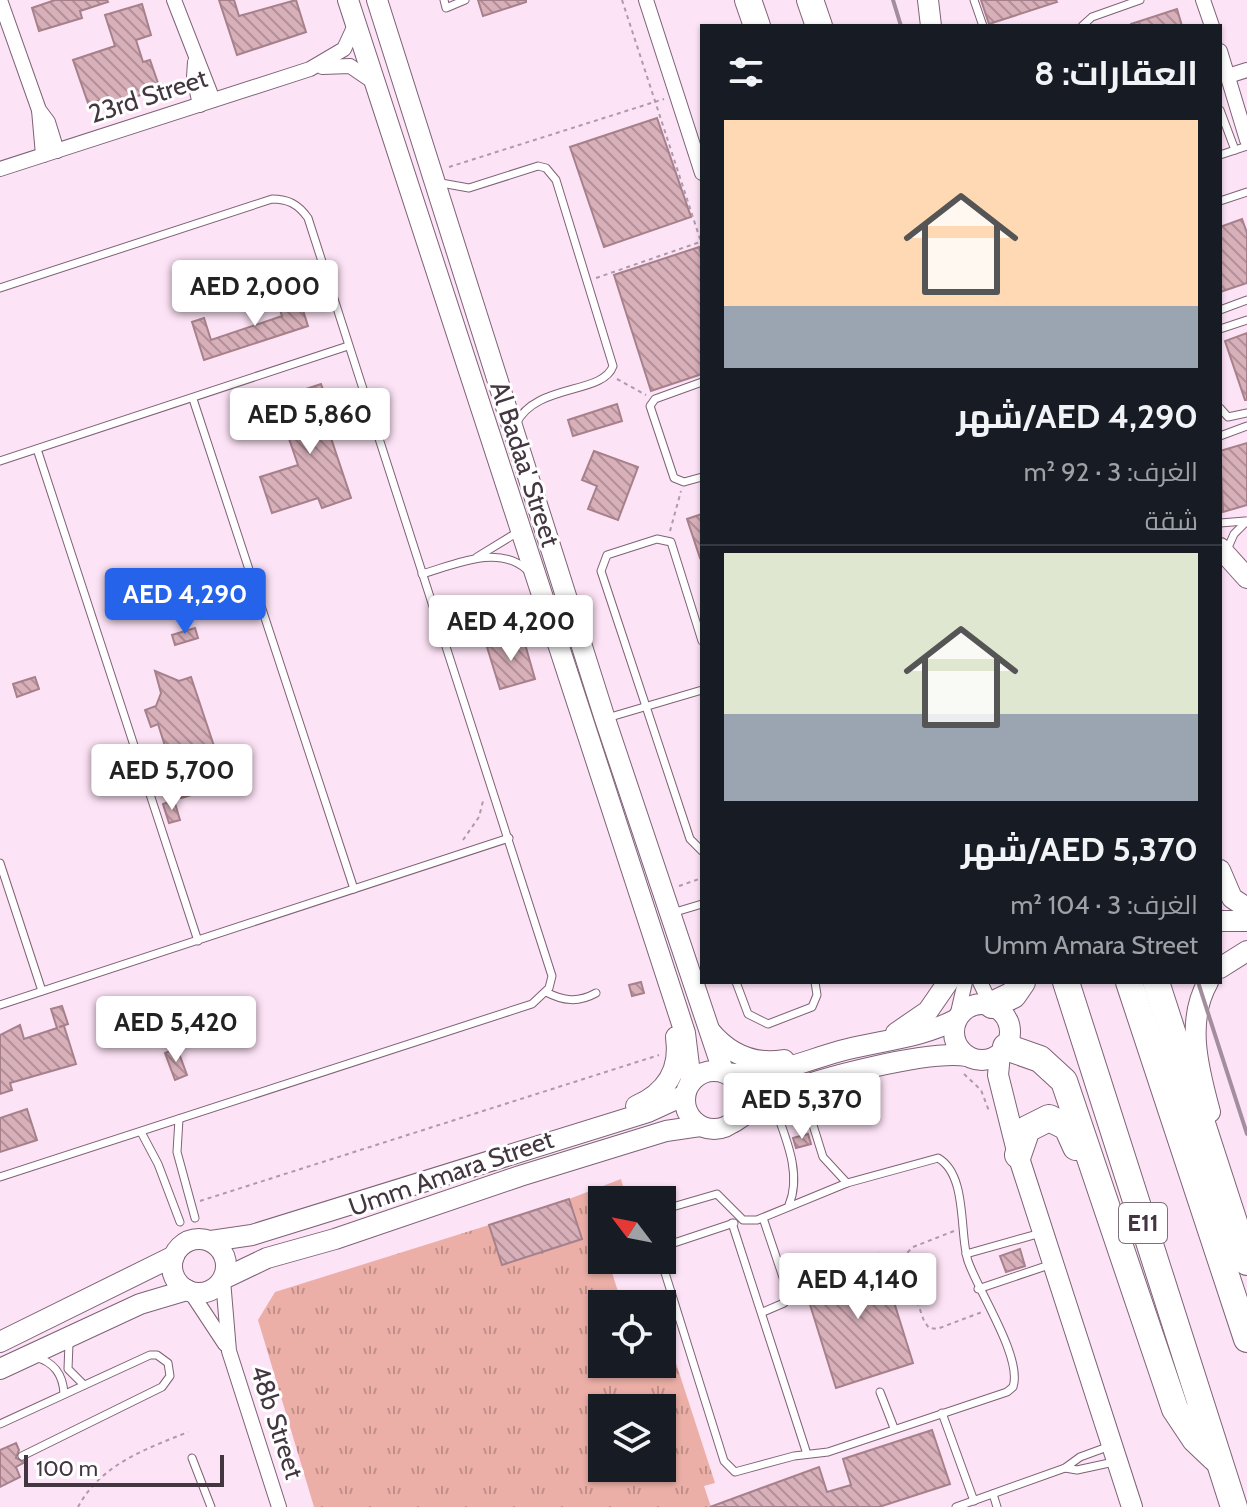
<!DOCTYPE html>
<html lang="ar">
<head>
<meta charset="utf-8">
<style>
  body { margin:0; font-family:Cabin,Cairo,sans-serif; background:#242831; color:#f1f3f6; direction:rtl; height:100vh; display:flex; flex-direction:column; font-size:30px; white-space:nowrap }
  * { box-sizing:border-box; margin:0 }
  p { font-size:26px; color:#9ea1a6 }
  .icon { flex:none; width:44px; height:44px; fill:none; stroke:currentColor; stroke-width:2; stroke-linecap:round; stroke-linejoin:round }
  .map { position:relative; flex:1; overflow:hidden; direction:ltr }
  .details { position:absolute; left:700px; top:24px; width:522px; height:960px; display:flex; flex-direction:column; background:#171b24; border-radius:0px; box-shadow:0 2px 6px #0004; direction:rtl }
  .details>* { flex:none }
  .needle { width:52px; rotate:302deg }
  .buttons { position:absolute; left:588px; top:1186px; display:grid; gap:16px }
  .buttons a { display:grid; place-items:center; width:88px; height:88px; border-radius:0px; background:#171b24; box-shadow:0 2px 6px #0004; font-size:40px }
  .scale { position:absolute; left:24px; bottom:20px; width:200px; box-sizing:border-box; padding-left:8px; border:4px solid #433640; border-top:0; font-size:22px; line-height:28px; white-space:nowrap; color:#433640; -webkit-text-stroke:6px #fff; paint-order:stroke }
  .price { position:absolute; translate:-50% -68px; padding:0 18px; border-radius:8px; background:#fff; color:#222; font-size:26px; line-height:52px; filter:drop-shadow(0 2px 4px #0008) }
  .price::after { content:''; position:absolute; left:50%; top:48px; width:24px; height:18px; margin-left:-12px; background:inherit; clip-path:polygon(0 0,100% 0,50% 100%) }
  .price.on { background:#2563eb; color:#fff }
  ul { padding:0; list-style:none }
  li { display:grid; align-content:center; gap:16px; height:424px; padding:0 24px }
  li+li { border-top:2px solid #363941 }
  li span { display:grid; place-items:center; height:248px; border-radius:0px; color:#555 }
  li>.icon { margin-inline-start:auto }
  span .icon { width:144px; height:144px; fill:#fffc; stroke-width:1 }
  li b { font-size:34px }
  h2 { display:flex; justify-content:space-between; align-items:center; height:96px; padding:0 24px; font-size:34px }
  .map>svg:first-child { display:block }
  .grass { fill:url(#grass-tufts); fill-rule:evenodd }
  .building { fill:url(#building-back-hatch); stroke:#a6808a; stroke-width:2 }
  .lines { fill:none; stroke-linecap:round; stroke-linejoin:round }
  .lane-casing { stroke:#7e6277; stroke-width:9 }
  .street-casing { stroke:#7e6277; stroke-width:16 }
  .secondary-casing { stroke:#7e6277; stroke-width:22 }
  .highway-casing { stroke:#7e6277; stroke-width:28 }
  .path { stroke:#af9aaa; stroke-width:2; stroke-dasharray:4 4; stroke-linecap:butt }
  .lane { stroke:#fff; stroke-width:7 }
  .street { stroke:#fff; stroke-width:14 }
  .secondary { stroke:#fff; stroke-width:20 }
  .highway { stroke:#fff; stroke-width:26 }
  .rail { stroke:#a28e9d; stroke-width:4 }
  .labels { text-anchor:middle; stroke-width:6; stroke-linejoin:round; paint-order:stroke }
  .shield { fill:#fff; stroke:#7b7279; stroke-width:2 }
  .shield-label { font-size:24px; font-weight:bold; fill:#433640 }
  .street-label { font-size:26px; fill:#433640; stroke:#fff }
</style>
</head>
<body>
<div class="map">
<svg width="1247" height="1507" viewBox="0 0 1247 1507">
  <defs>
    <pattern id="grass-tufts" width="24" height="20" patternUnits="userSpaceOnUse" patternTransform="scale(2)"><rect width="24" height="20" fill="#ebafa7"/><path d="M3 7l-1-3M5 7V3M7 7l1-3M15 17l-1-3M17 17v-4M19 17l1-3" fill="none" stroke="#c08f89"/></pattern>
    <pattern id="building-back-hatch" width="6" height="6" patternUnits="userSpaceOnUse" patternTransform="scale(2)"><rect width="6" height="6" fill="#d8b0ba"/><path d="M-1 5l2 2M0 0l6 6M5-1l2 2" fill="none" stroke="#b19099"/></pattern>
  </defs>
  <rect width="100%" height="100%" fill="#fde3f6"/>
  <path class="grass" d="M621 1179 627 1200H602V1260H608L622 1304H602V1364H662L663 1323 715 1483 704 1486 711 1507H314L258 1320 275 1292 489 1225 502 1265 582 1239 569 1199ZM602 1408H662V1468H602Z"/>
  <g class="building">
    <path d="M55 0H107L108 2 80 11 82 18 39 31 32 8Z"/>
    <path d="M219 0H234L239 16 296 0 306 32 237 55Z"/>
    <path d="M478 0H526V2L483 16Z"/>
    <path d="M981 0H1056L1057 2 989 24Z"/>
    <path d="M142 4 151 35 136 40 143 62 150 60 158 83 151 85 153 91 125 100 113 104 111 98 88 103 73 60 115 46 105 15Z"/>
    <path d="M1177 9 1182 26H1131V24Z"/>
    <path d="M657 118 691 217 604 247 570 147Z"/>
    <path d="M1242 219 1247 233V283L1220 292V227Z"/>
    <path d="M699 247 702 257V374L651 391 614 275Z"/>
    <path d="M296 288 308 326 204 360 192 322 204 318 211 340 282 316 275 295Z"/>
    <path d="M1247 333V400H1245L1225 341Z"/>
    <path d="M321 384 335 423 347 418 351 431 331 438 351 498 322 508 318 498 272 513 260 477 298 465 286 430 295 427 285 396Z"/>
    <path d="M617 404 622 421 573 436 568 420Z"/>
    <path d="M1247 443V505L1223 512 1220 451Z"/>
    <path d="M594 451 638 467 618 520 588 509 597 486 582 480Z"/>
    <path d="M702 514V557L700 558 687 519Z"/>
    <path d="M195 628 198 638 175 645 172 635Z"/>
    <path d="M523 637 535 679 500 689 487 647Z"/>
    <path d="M155 671 179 681 191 677 220 764 196 771 202 792 181 798 175 778 161 783 158 771 170 762 158 724 151 727 145 710 156 706 161 693Z"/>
    <path d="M35 677 39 689 17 697 13 684Z"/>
    <path d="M174 800 180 820 169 823 163 804Z"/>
    <path d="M641 982 644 993 632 996 629 985Z"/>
    <path d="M62 1006 68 1024 59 1027 64 1026 76 1064 10 1083 12 1090 0 1094V1035L20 1025 24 1039 57 1028 51 1009Z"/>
    <path d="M208 1015 214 1034 202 1038 197 1018Z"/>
    <path d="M177 1048 187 1075 175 1080 165 1053Z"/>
    <path d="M27 1109 37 1140 0 1152V1118Z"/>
    <path d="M808 1134 811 1144 796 1148 793 1138Z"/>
    <path d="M569 1199 582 1239 502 1265 489 1225Z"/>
    <path d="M1020 1249 1025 1266 1006 1272 1000 1256Z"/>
    <path d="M879 1254 913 1363 836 1388 802 1279Z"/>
    <path d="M932 1430 950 1484 879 1507H710L819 1467 827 1492 851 1485 843 1459Z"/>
    <path d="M16 1443 19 1450 16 1458 25 1462 16 1467 20 1477 0 1487V1450Z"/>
  </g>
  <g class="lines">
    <g class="lane-casing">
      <g id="lane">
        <path d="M444 0 446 8 465 0"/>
        <path d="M974 0 983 26"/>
        <path d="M1082 26 1092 17 1140 0"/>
        <path d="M1220 110 1235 150"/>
        <path d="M1220 155 1247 146"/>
        <path d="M441 183 469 188 538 166 546 168 556 180 613 366C603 395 535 383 516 424"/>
        <path d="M1220 201 1247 192"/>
        <path d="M0 288 272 199C288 199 298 204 308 218L552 976 549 988 532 1004 0 1177"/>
        <path d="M1220 310 1247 300"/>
        <path d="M1220 329 1247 320"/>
        <path d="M702 382 655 399 650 406 674 478 684 482 702 477"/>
        <path d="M193 399 354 889"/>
        <path d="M1220 408 1228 417 1247 413"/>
        <path d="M1220 436 1247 426"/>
        <path d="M37 449 198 941"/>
        <path d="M0 461 348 346"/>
        <path d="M1220 523 1245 521"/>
        <path d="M1226 552 1234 534 1247 521"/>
        <path d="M477 557 518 532"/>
        <path d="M422 574C454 565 497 544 526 569"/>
        <path d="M702 641 671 542 657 539 607 555 601 571 690 839 702 851"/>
        <path d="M607 718 702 690"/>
        <path d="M0 863 42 991"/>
        <path d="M672 913 702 904"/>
        <path d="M736 982 748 1014 768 1024 812 1007 817 995 815 982"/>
        <path d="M546 992C563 1001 578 1003 596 993"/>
        <path d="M0 1005 509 838"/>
        <path d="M802 1090 823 1157 847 1183"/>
        <path d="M772 1099C783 1133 803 1171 789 1205"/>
        <path d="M179 1119 177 1152 195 1218"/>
        <path d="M141 1132 158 1164 180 1222"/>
        <path d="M732 1223 807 1454"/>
        <path d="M662 1247 734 1223"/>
        <path d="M966 1254 1041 1233"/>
        <path d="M661 1260 724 1461 735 1472 794 1456 828 1452 1007 1392 1013 1387C1023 1358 978 1291 968 1261 959 1234 968 1175 938 1158L847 1183 757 1220H743L717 1194 662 1210"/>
        <path d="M978 1289 1052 1264"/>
        <path d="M763 1312 784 1303 789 1295 763 1218"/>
        <path d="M69 1343 68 1369 84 1385"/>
        <path d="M35 1357C54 1362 63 1374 64 1394"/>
        <path d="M880 1392 894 1428"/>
        <path d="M942 1413 974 1501"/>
        <path d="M0 1424 150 1355H157L168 1363 170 1376 162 1387 22 1456"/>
        <path d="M192 1458 211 1507"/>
        <path d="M1065 1468 1077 1470 1114 1462"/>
        <path d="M993 1494 997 1507"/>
        <path d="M956 1507 1065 1468 1080 1457 1110 1446"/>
      </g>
    </g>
    <g class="street-casing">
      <g id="street">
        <path d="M0 0 39 110 48 122 57 151"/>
        <path d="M174 0 213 100"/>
        <path d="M646 0 702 173"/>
        <path d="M1203 0 1212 26"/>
        <path d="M1220 51 1247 140"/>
        <path d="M195 62 194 77 200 105"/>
        <path d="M322 67 350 66 375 83"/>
        <path d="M1228 76 1247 70"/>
        <path d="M39 110 43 155"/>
        <path d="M0 169 310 69 344 49 356 23"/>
        <path d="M980 982 991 1005"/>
        <path d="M957 1017 965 982"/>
        <path d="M223 1280 229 1351 279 1507"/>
        <path d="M190 1291 225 1344"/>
      </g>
    </g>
    <g class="secondary-casing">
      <g id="secondary">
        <path d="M348 0 685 1033 691 1082"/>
        <path d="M377 0 605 719 723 1071"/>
        <path d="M928 0 931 26"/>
        <path d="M1220 548 1247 578"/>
        <path d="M1220 870 1232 898 1247 908"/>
        <path d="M1220 921H1247"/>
        <path d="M1220 968 1247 951"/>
        <path d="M1208 982C1185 1022 1199 1071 1210 1112"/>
        <circle cx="982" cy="1032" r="28"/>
        <path d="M710 1031C729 1054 754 1065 784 1060"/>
        <path d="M896 1033 928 1011 948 982"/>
        <path d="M1000 1054 998 1075 1018 1155 1132 1507"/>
        <circle cx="714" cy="1100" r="29"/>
        <path d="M726 1073C770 1080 806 1059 848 1049 885 1040 923 1037 957 1019"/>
        <path d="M636 1106C666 1093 681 1070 676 1037"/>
        <path d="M734 1122C749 1112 765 1101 782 1094 819 1078 928 1050 967 1056"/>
        <circle cx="199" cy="1266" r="27"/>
        <path d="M211 1241 252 1235 648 1112 685 1095"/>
        <path d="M223 1279 267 1258 335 1239 520 1176 666 1131 700 1126"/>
        <path d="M0 1342 174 1256"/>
        <path d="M0 1369 140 1304 187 1290"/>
      </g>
    </g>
    <g class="highway-casing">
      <g id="highway">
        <path d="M748 0 757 26"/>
        <path d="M810 0 819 26"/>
        <path d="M1066 982 1234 1507"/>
        <path d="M1129 982 1247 1339"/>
        <path d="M1156 982 1247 1262"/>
        <path d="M992 1005 1013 995 1022 982"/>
        <path d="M1006 1047 1040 1059 1064 1081 1175 1409 1195 1439 1215 1458"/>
        <path d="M1018 1155 1027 1129 1049 1118 1067 1127 1076 1147"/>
      </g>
    </g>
    <g class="path">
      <path d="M622 0 702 245"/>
      <path d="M449 167 664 99"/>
      <path d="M596 278 700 242"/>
      <path d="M617 379 646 395"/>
      <path d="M670 531 681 491"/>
      <path d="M463 840 479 817 483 801"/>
      <path d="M679 886 702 878"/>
      <path d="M964 1074 981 1090 989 1111"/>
      <path d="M200 1201 659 1055"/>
      <path d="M954 1231 913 1247 906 1254 904 1264 924 1321 929 1328 937 1329 982 1312"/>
      <path d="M78 1507C101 1464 146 1449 188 1432"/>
    </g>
    <use href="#lane" class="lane"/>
    <use href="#street" class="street"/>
    <use href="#secondary" class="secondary"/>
    <use href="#highway" class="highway"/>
    <g class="rail">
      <path d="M893 0 901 26"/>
      <path d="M1198 982 1247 1134"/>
    </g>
  </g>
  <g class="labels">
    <rect class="shield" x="1119" y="1203" width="48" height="40" rx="6"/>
    <g class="shield-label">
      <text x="1143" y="1231">E11</text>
    </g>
    <g class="street-label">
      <text transform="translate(148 96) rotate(-18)" y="9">23rd Street</text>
      <text transform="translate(525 464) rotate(72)" y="9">Al Badaa' Street</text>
      <text transform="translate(451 1173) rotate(-19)" y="9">Umm Amara Street</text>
      <text transform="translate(277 1422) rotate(72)" y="9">48b Street</text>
    </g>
  </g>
</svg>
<div class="buttons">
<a><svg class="needle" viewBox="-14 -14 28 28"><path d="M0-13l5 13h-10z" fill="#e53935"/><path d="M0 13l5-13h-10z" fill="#9ea1a6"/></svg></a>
<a><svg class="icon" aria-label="locate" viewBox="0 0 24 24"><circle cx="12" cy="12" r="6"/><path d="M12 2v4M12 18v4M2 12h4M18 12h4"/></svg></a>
<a><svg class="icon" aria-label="layers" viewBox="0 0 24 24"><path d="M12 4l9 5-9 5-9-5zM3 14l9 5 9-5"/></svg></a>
</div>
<div class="scale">100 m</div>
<b class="price" style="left:255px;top:328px">AED 2,000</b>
<b class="price" style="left:310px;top:456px">AED 5,860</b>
<b class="price on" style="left:185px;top:636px">AED 4,290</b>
<b class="price" style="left:511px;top:663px">AED 4,200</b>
<b class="price" style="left:172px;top:812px">AED 5,700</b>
<b class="price" style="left:176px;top:1064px">AED 5,420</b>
<b class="price" style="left:802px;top:1141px">AED 5,370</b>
<b class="price" style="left:858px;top:1321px">AED 4,140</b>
<section class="details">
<h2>العقارات: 8<svg class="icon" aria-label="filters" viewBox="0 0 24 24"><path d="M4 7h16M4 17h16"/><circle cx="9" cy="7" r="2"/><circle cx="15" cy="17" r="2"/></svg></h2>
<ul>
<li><span style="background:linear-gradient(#ffd9b3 75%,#9aa5b1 0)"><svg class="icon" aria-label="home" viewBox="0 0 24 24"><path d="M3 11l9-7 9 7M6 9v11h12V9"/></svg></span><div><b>AED 4,290/شهر</b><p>الغرف: 3 · 92 m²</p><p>شقة</p></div></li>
<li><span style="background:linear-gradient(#dfe7d0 65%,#9aa5b1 0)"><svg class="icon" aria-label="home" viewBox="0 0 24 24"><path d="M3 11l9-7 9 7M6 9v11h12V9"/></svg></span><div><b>AED 5,370/شهر</b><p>الغرف: 3 · 104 m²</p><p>Umm Amara Street</p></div></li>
</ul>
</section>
</div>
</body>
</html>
